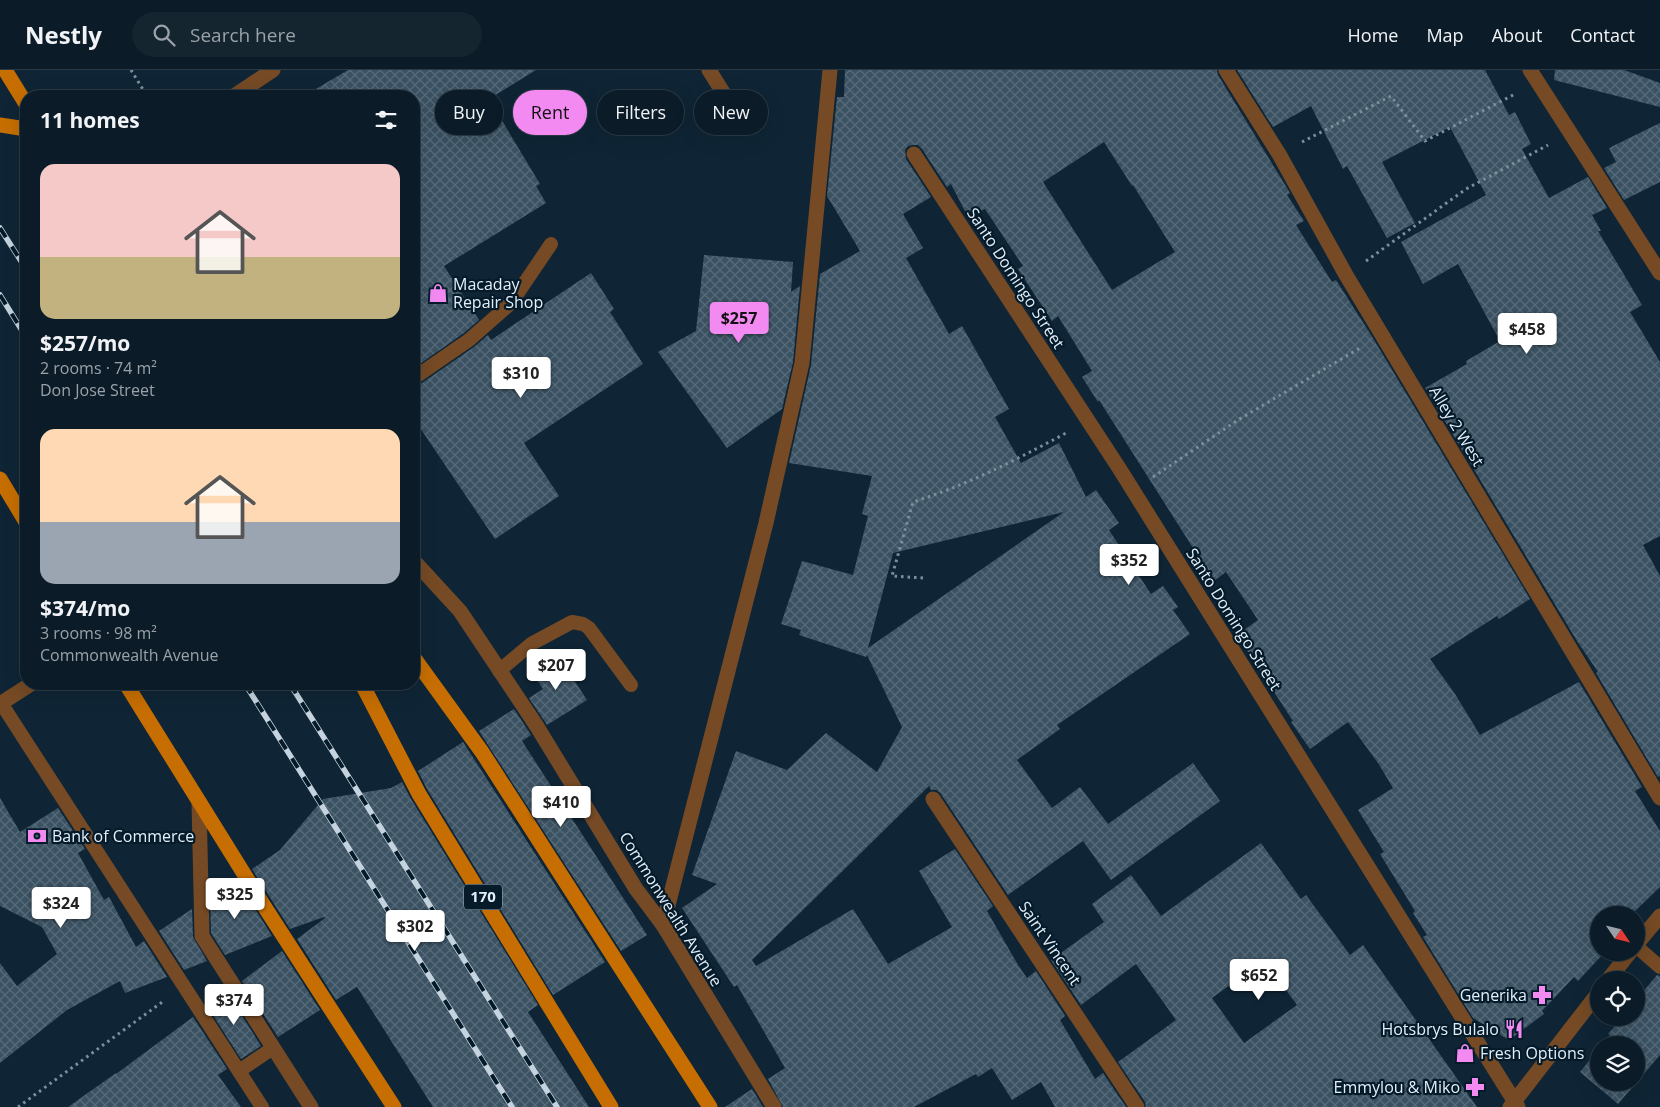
<!DOCTYPE html>
<html lang="en">
<head>
<meta charset="utf-8">
<style>
  body { margin:0; font-family:"Open Sans",sans-serif; background:#142530; color:#f1f3f6; height:100vh; display:flex; flex-direction:column; font-size:19px; white-space:nowrap }
  * { box-sizing:border-box; margin:0 }
  p { font-size:16px; color:#9aa1a8 }
  .icon { flex:none; width:28px; height:28px; fill:none; stroke:currentColor; stroke-width:2; stroke-linecap:round; stroke-linejoin:round }
  .map { position:relative; flex:1; overflow:hidden }
  .sheet { position:absolute; left:20px; top:20px; width:400px; height:600px; display:flex; flex-direction:column; background:#0b1c28; border-radius:20px; box-shadow:0 5px 20px #0002,0 0 0 1px #2b3a45 }
  .sheet>* { flex:none }
  .banner { position:absolute; left:435px; top:20px; width:475px; height:45px; display:flex; gap:10px }
  .needle { width:32px; rotate:125deg }
  .buttons { position:absolute; left:1590px; top:836px; display:grid; gap:10px }
  .buttons a { display:grid; place-items:center; width:55px; height:55px; border-radius:50%; background:#0b1c28; box-shadow:0 5px 20px #0002,0 0 0 1px #2b3a45; font-size:25px }
  .price { position:absolute; translate:-50% -42px; padding:0 11px; border-radius:5px; background:#fff; color:#222; font-size:16px; line-height:32px; filter:drop-shadow(0 1px 2px #0008) }
  .price::after { content:''; position:absolute; left:50%; top:30px; width:15px; height:11px; margin-left:-8px; background:inherit; clip-path:polygon(0 0,100% 0,50% 100%) }
  .price.selected { background:#f28af2; color:#111 }
  ul { padding:0; list-style:none }
  li { display:grid; align-content:center; gap:10px; height:265px; padding:0 20px }
  li span { display:grid; place-items:center; height:155px; border-radius:15px; color:#555 }
  li>.icon { margin-inline-start:auto }
  span .icon { width:90px; height:90px; fill:#fffc; stroke-width:1 }
  li b { font-size:21px }
  h2 { display:flex; justify-content:space-between; align-items:center; height:60px; padding:0 20px; font-size:21px }
  .chip { padding:0 18px; border-radius:22px; background:#0b1c28; box-shadow:0 5px 20px #0002,0 0 0 1px #2b3a45; font-size:18px; line-height:45px }
  .chip.selected { background:#f28af2; color:#111 }
  header { display:flex; align-items:center; gap:30px; box-sizing:border-box; height:70px; padding:0 25px; background:#0b1c28; border-bottom:1px solid #2b3a45 }
  header strong { font-size:24px }
  nav { display:flex; gap:28px; margin-inline-start:auto; font-size:18px }
  .search { width:350px; height:45px; background:#142530; display:flex; align-items:center; gap:12px; box-sizing:border-box; padding:0 18px; border-radius:28px; color:#9aa1a8; font-size:19px }
  .map>svg:first-child { display:block }
  .building { fill:url(#building-cross-hatch); fill-rule:evenodd }
  .lines { fill:none; stroke-linecap:round; stroke-linejoin:round }
  .path { stroke:#7e8f9c; stroke-width:3; stroke-dasharray:2.5 4; stroke-linecap:butt }
  .service { stroke:#754a25; stroke-width:14 }
  .minor { stroke:#754a25; stroke-width:15 }
  .tertiary { stroke:#754a25; stroke-width:15 }
  .primary { stroke:#c66e01; stroke-width:15 }
  .rail-casing { stroke:#c4d3de; stroke-width:5.5 }
  .rail { stroke:#051b2a; stroke-width:4; stroke-dasharray:11; stroke-linecap:butt }
  .labels { text-anchor:middle; stroke-width:4.5; stroke-linejoin:round; paint-order:stroke }
  .shield { fill:#051b2a; stroke:#a0afbc; stroke-width:1 }
  .shield-label { font-size:15px; font-weight:bold; fill:#e2effa }
  .street-label { font-size:16px; fill:#e2effa; stroke:#051b2a }
  .poi-label { font-size:16px; fill:#e2effa; stroke:#051b2a; text-anchor:start }
</style>
</head>
<body>
<header>
<strong>Nestly</strong>
<div class="search"><svg class="icon" aria-label="search" viewBox="0 0 24 24"><circle cx="10" cy="10" r="6"/><path d="M15 15l6 6"/></svg>Search here</div>
<nav><a>Home</a><a>Map</a><a>About</a><a>Contact</a></nav>
</header>
<div class="map">
<svg width="1660" height="1037" viewBox="0 0 1660 1037">
  <defs>
    <pattern id="building-cross-hatch" width="8" height="8" patternUnits="userSpaceOnUse" patternTransform="scale(1.25)"><rect width="8" height="8" fill="#3b5263"/><path d="M0 0l8 8M0 8l8-8" fill="none" stroke="#576b7a"/></pattern>
  </defs>
  <rect width="100%" height="100%" fill="#0f2535"/>
  <g class="building">
    <path d="M348 0H536L489 29 540 114 536 116 546 133 444 196 479 250 464 263 414 298V26H304Z"/>
    <path d="M845 0H1217L1218 5 1290 123 1287 125 1304 151 1296 155 1332 212 1336 210 1371 265 1530 529 1499 549 1497 546 1430 589 1455 624 1480 665 1579 612 1642 717 1635 721 1660 761V817L1631 845H1599V882H1605L1578 911 1574 907 1542 941 1544 944 1509 970 1473 948 1423 867 1427 865 1413 843 1415 841 1380 784 1384 782 1358 740 1393 718 1378 693 1348 652 1310 679 1291 652 1293 651 1237 565 1258 550 1226 502 1214 511 1099 330 1098 332 1082 307 1092 301 1058 246 1052 251 1018 199 1023 196 985 139 968 147 951 114 947 117 922 79 918 75H913L908 76 905 80 906 89 931 127 903 144 923 178 906 188 949 264 962 256 1009 339 995 347 1021 393 1059 373 1086 427 1096 420 1119 453 1109 460 1151 524 1163 516 1178 537 1173 540 1190 564 1057 655 1060 659 1017 690 1052 738 1080 717 1108 754 1193 693 1220 731 1111 810 1083 771 1008 825 941 724 937 720H931L929 716 752 890 756 896 853 839 888 894 952 857 919 801 955 779 993 836 987 841 1018 895 1027 908 1036 901 1065 946 1060 950 1095 1009 1103 1003 1126 1037H1055L1041 1012 1012 1030 992 998 978 1007 976 1004 914 1037H783L768 1009 785 998 737 915 734 917 682 838 717 814 692 805 736 681 787 700 826 663 877 702 902 657 867 585 866 587 799 565 801 560 781 554 802 491 853 505 868 446 862 444 872 406 789 393 811 295 820 204 860 181 827 126 837 27H844ZM1104 72 1132 116 1133 115 1175 182 1112 220 1043 112ZM1064 442 868 578 893 483Z"/>
    <path d="M1237 0H1485L1509 45 1515 42 1531 74 1522 79 1549 128 1588 107 1607 138 1592 145 1601 161H1598L1642 235 1630 242 1660 292V466L1643 475 1660 506V706L1658 707 1596 603 1598 602 1577 571 1425 318 1467 294 1466 291 1500 271 1458 194 1423 214 1401 172 1486 125 1450 57 1382 92 1415 153 1387 168 1347 96 1343 99 1311 36 1273 57Z"/>
    <path d="M1555 0H1624L1660 13V37L1554 10Z"/>
    <path d="M1660 53V112L1624 130 1604 98 1616 92 1609 78Z"/>
    <path d="M704 185 793 192 791 222 800 216 793 292 782 339 727 378 658 282 696 261Z"/>
    <path d="M591 203 614 239 610 242 643 294 524 373 559 426 495 469 414 349V317L419 315 474 277 488 265 491 270Z"/>
    <path d="M557 584 587 630 547 655 529 628 543 619 531 601Z"/>
    <path d="M514 639 531 665 522 671 647 865 621 881 479 661Z"/>
    <path d="M463 672 605 892 553 925 427 719 418 701Z"/>
    <path d="M402 712 411 729 538 935 528 942 589 1037H433L357 917 336 930 297 869 325 848 324 847 290 859 252 799 280 780 323 729 391 718Z"/>
    <path d="M0 728 20 762 58 738 85 779 78 783 104 830 109 827 136 877 144 871 167 907 125 923 120 911 67 940 0 993V893L17 916 57 884 42 857 0 836Z"/>
    <path d="M1261 773 1301 829 1306 825 1350 885 1363 875 1477 1037H1146L1145 1032 1118 992 1176 950 1136 894 1081 935 1051 890 1104 852 1092 834 1131 805 1161 846ZM1264 890 1297 935 1244 973 1212 928Z"/>
    <path d="M237 810 272 866 225 885 211 863 210 827Z"/>
    <path d="M192 839 193 867 207 891 184 900 159 861Z"/>
    <path d="M282 881 320 940 278 967 242 911Z"/>
    <path d="M1657 905 1660 906V985L1618 1034 1580 1002 1599 979V1012H1636V975H1602L1610 965 1608 964 1622 948H1636V930Z"/>
    <path d="M227 922 261 976 241 989 207 936Z"/>
    <path d="M193 947 227 999 218 1005 241 1037H68L116 1003V1004Z"/>
    <path d="M752 1019 763 1037H725Z"/>
  </g>
  <g class="lines">
    <g class="path">
      <path d="M131 0 147 26"/>
      <path d="M1302 72 1391 26 1425 71 1515 24"/>
      <path d="M1366 191 1466 119 1548 75"/>
      <path d="M1153 407 1238 350 1360 278"/>
      <path d="M923 508 892 506 913 432C967 415 1016 390 1066 363"/>
      <path d="M18 1037 165 930"/>
    </g>
    <g class="service">
      <path d="M414 308 469 270 511 233 551 174"/>
      <path d="M499 601 531 574 572 552 583 554 589 558 631 615"/>
      <path d="M1 633 262 1037"/>
      <path d="M1636 876 1660 897"/>
      <path d="M239 1001 273 978"/>
    </g>
    <g class="minor">
      <path d="M709 0 729 32"/>
      <path d="M1226 0 1279 84 1346 205 1660 728"/>
      <path d="M1530 0 1660 203"/>
      <path d="M234 26 273 0"/>
      <path d="M914 84 1119 398 1518 1037"/>
      <path d="M0 634 31 614"/>
      <path d="M933 729 1137 1037"/>
      <path d="M663 855 766 453 802 293 830 0"/>
    </g>
    <g class="tertiary">
      <path d="M414 491 460 541 536 655 636 819 663 855 774 1037"/>
      <path d="M199 732 202 866 311 1037"/>
      <path d="M1636 875 1660 846"/>
      <path d="M1608 910 1630 882"/>
      <path d="M1510 1037 1599 922"/>
    </g>
    <g class="primary">
      <path d="M5 0 26 34"/>
      <path d="M0 55 26 59"/>
      <path d="M0 409 26 452"/>
      <path d="M414 588 482 682 710 1037"/>
      <path d="M126 614 264 836 394 1037"/>
      <path d="M362 614 419 724 611 1037"/>
    </g>
    <g class="rail-casing">
      <g id="rail">
        <path d="M0 158 26 199"/>
        <path d="M0 225 26 267"/>
        <path d="M245 614 512 1037"/>
        <path d="M290 614 557 1037"/>
      </g>
    </g>
    <use href="#rail" class="rail"/>
  </g>
  <defs>
    <g id="shop-bare" transform="scale(1.5)"><path d="M-5-2.5h2.3a2.7 3.5 0 0 1 5.4 0H5L5.5 6h-11ZM-1.5-2.5h3a1.5 2.3 0 0 0-3 0Z" fill="#f28af2" stroke="#051b2a" stroke-width="2.5" paint-order="stroke"/></g>
    <g id="bank-bare" transform="scale(1.5)"><path d="M-6-4H6V4H-6ZM0-2.3a2.3 2.3 0 1 0 0 4.6a2.3 2.3 0 1 0 0-4.6Z" fill="#f28af2" stroke="#051b2a" stroke-width="2.5" paint-order="stroke"/></g>
    <g id="pharmacy-bare" transform="scale(1.5)"><path d="M-2-6h4v4h4v4h-4v4h-4v-4h-4v-4h4Z" fill="#f28af2" stroke="#051b2a" stroke-width="2.5" paint-order="stroke"/></g>
    <g id="restaurant-bare" transform="scale(1.5)"><path d="M-5-6h1v4h1v-4h1v4h1v-4h1v5L-1.5 .5V6h-2V.5L-5-1ZM5-6V6H3V1.5H1.5Q1.5-4 5-6Z" fill="#f28af2" stroke="#051b2a" stroke-width="2.5" paint-order="stroke"/></g>
  </defs>
  <g fill-rule="evenodd">
    <use href="#shop-bare" x="438" y="223"/>
    <use href="#bank-bare" x="37" y="766"/>
    <use href="#pharmacy-bare" x="1542" y="925"/>
    <use href="#restaurant-bare" x="1514" y="959"/>
    <use href="#shop-bare" x="1465" y="983"/>
    <use href="#pharmacy-bare" x="1475" y="1017"/>
  </g>
  <g class="labels">
    <rect class="shield" x="464" y="814.5" width="38" height="25" rx="4"/>
    <g class="shield-label">
      <text x="483" y="832">170</text>
    </g>
    <g class="street-label">
      <text transform="translate(1016 208) rotate(57)" y="6">Santo Domingo Street</text>
      <text transform="translate(1457 356) rotate(59)" y="6">Alley 2 West</text>
      <text transform="translate(1234 549) rotate(58)" y="6">Santo Domingo Street</text>
      <text transform="translate(671 839) rotate(58)" y="6">Commonwealth Avenue</text>
      <text transform="translate(1050 873) rotate(56)" y="6">Saint Vincent</text>
    </g>
    <g class="poi-label">
      <text x="453" y="220">Macaday<tspan x="453" dy="18">Repair Shop</tspan></text>
      <text x="52" y="772">Bank of Commerce</text>
      <text x="1527" y="931" text-anchor="end">Generika</text>
      <text x="1499" y="965" text-anchor="end">Hotsbrys Bulalo</text>
      <text x="1480" y="989">Fresh Options</text>
      <text x="1460" y="1023" text-anchor="end">Emmylou &amp; Miko</text>
    </g>
  </g>
</svg>
<div class="buttons">
<a><svg class="needle" viewBox="-14 -14 28 28"><path d="M0-13l5 13h-10z" fill="#e53935"/><path d="M0 13l5-13h-10z" fill="#9aa1a8"/></svg></a>
<a><svg class="icon" aria-label="locate" viewBox="0 0 24 24"><circle cx="12" cy="12" r="6"/><path d="M12 2v4M12 18v4M2 12h4M18 12h4"/></svg></a>
<a><svg class="icon" aria-label="layers" viewBox="0 0 24 24"><path d="M12 4l9 5-9 5-9-5zM3 14l9 5 9-5"/></svg></a>
</div>
<b class="price selected" style="left:739px;top:274px">$257</b>
<b class="price" style="left:1527px;top:285px">$458</b>
<b class="price" style="left:521px;top:329px">$310</b>
<b class="price" style="left:1129px;top:516px">$352</b>
<b class="price" style="left:556px;top:621px">$207</b>
<b class="price" style="left:561px;top:758px">$410</b>
<b class="price" style="left:235px;top:850px">$325</b>
<b class="price" style="left:61px;top:859px">$324</b>
<b class="price" style="left:415px;top:882px">$302</b>
<b class="price" style="left:1259px;top:931px">$652</b>
<b class="price" style="left:234px;top:956px">$374</b>
<div class="banner">
<a class="chip">Buy</a>
<a class="chip selected">Rent</a>
<a class="chip">Filters</a>
<a class="chip">New</a>
</div>
<section class="sheet">
<h2>11 homes<svg class="icon" aria-label="filters" viewBox="0 0 24 24"><path d="M4 7h16M4 17h16"/><circle cx="9" cy="7" r="2"/><circle cx="15" cy="17" r="2"/></svg></h2>
<ul>
<li><span style="background:linear-gradient(#f6c9c9 60%,#c2b280 0)"><svg class="icon" aria-label="home" viewBox="0 0 24 24"><path d="M3 11l9-7 9 7M6 9v11h12V9"/></svg></span><div><b>$257/mo</b><p>2 rooms · 74 m²</p><p>Don Jose Street</p></div></li>
<li><span style="background:linear-gradient(#ffd9b3 60%,#9aa5b1 0)"><svg class="icon" aria-label="home" viewBox="0 0 24 24"><path d="M3 11l9-7 9 7M6 9v11h12V9"/></svg></span><div><b>$374/mo</b><p>3 rooms · 98 m²</p><p>Commonwealth Avenue</p></div></li>
</ul>
</section>
</div>
</body>
</html>
